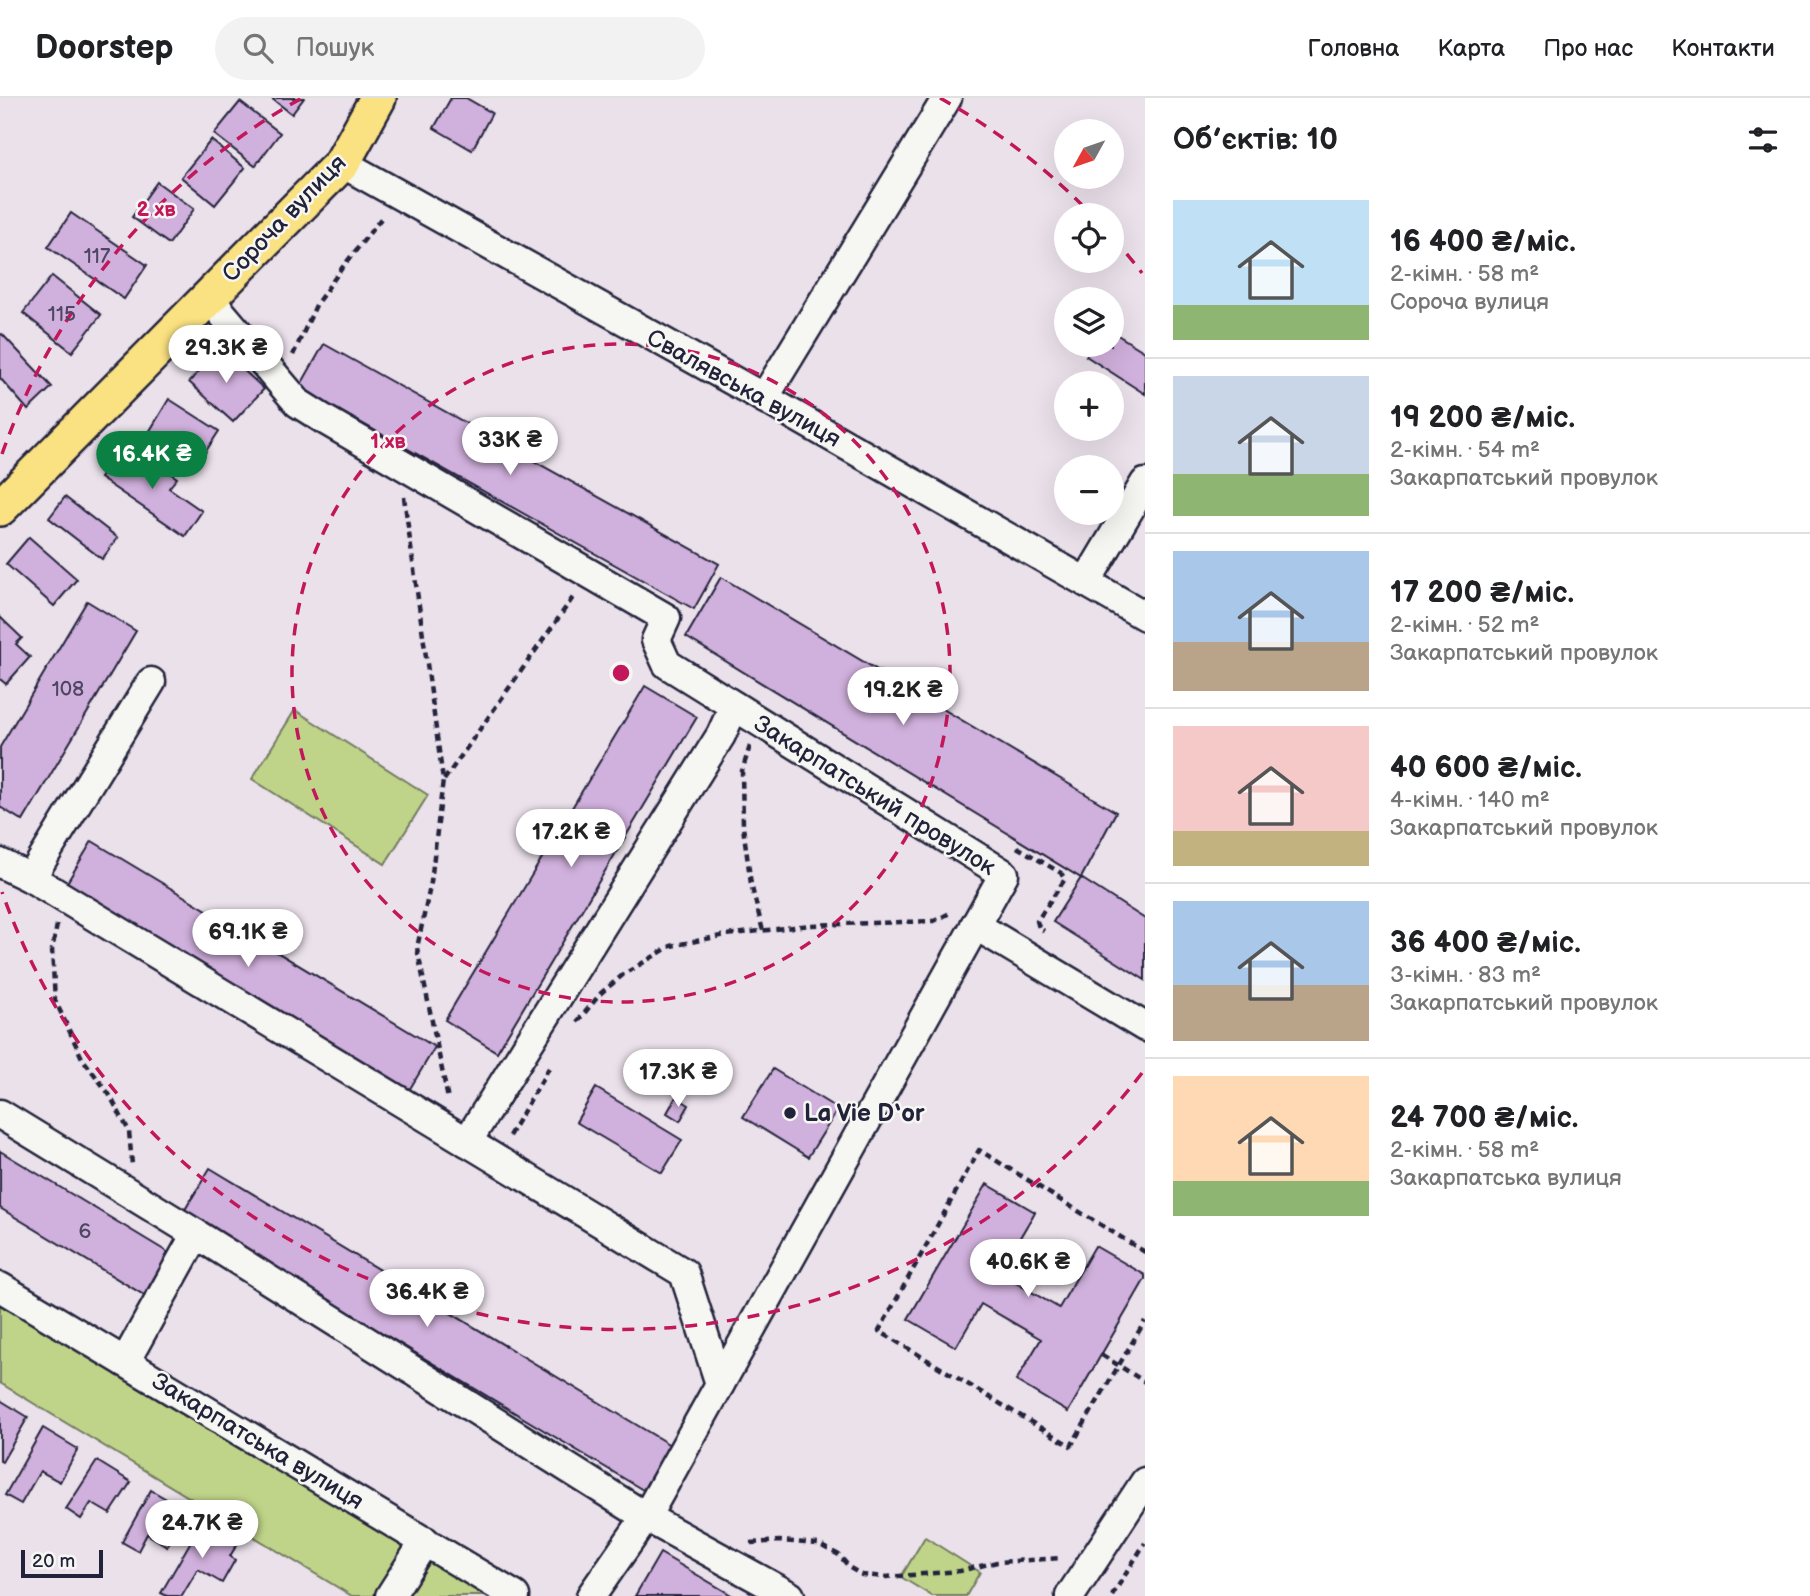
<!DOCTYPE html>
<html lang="uk">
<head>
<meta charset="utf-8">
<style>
  body { margin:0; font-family:"Balsamiq Sans",sans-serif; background:#f2f2f2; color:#202124; height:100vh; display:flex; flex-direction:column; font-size:26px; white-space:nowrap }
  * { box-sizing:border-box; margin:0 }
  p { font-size:23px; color:#757577 }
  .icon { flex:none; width:38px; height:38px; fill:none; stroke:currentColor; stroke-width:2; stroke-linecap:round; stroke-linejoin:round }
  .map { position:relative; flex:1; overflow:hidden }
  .drawer { display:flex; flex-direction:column; background:#fff; width:665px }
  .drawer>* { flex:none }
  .needle { width:46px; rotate:230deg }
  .tools { position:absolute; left:1054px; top:21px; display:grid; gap:14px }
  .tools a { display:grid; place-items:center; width:70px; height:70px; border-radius:50%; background:#fff; box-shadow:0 7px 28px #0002; font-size:35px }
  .scale { position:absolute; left:21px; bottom:18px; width:82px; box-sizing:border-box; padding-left:7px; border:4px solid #22223b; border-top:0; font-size:19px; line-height:24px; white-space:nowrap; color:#22223b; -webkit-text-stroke:5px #f6f6f2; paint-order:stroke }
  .price { position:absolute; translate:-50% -60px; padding:0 16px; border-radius:24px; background:#fff; color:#222; font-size:23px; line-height:46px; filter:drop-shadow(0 2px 4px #0008) }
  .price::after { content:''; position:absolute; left:50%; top:42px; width:21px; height:16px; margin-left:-10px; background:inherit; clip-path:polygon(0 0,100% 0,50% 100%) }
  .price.on { background:#0b8043; color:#fff }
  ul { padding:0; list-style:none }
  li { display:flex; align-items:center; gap:21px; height:175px; padding:0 28px }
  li+li { border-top:2px solid #e0e0e0 }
  li span { display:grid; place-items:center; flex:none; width:196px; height:140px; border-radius:0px; color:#555 }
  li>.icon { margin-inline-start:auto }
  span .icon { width:84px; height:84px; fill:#fffc; stroke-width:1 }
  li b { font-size:30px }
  h2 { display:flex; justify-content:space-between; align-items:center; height:84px; padding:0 28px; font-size:30px }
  header { display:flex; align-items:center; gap:42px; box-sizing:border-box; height:98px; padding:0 35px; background:#fff; border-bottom:2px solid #e0e0e0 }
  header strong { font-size:33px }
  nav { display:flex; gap:38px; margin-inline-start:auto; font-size:24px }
  .search { width:490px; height:63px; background:#f2f2f2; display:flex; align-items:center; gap:18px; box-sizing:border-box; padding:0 24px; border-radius:38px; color:#757577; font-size:26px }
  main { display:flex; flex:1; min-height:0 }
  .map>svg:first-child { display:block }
  .green { fill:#c0d489; stroke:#717b62; stroke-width:2 }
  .building { fill:#d0b0dc; stroke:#22223b; stroke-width:2 }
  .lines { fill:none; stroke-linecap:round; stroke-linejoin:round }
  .minor-casing { stroke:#22223b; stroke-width:33 }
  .major-casing { stroke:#22223b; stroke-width:40 }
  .path { stroke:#22223b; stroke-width:4.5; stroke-dasharray:7 5; stroke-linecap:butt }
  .minor { stroke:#f6f6f2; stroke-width:28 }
  .major { stroke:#fae181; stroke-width:35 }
  .ring { fill:none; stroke:#c2185b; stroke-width:3.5; stroke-dasharray:12 9 }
  .poi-dot { fill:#22223b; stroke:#f6f6f2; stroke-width:2.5 }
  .labels { text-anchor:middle; stroke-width:5; stroke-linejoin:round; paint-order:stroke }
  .number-label { font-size:21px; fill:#4e4663 }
  .street-label { font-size:24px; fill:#22223b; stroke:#f6f6f2 }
  .poi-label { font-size:24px; font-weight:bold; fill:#22223b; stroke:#f6f6f2; text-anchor:start }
  .centre { fill:#c2185b; stroke:#f6f6f2; stroke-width:3.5 }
  .ring-label { font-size:21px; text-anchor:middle; font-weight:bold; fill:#c2185b; stroke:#f6f6f2; stroke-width:5; stroke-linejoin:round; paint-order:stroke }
</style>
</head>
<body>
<header>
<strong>Doorstep</strong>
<div class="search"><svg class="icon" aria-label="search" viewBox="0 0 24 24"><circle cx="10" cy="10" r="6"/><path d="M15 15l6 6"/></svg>Пошук</div>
<nav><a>Головна</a><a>Карта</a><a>Про нас</a><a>Контакти</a></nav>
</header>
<main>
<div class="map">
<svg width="1145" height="1498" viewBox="0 0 1145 1498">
  <rect width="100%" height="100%" fill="#ebe1eb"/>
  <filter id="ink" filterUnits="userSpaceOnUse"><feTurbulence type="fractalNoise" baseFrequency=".0143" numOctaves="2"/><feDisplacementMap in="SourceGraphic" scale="14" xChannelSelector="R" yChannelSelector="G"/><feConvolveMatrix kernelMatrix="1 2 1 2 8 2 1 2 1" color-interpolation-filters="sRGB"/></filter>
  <g filter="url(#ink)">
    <g class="green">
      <path d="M295 612 428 697 385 766 252 681Z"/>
      <path d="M0 1198 500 1498H352L0 1285Z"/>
      <path d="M925 1439 980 1474 966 1498H932L901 1479Z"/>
    </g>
    <g class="building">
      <path d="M271 0H304L292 16Z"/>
      <path d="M451 0H466L492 15 472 52 434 30Z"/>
      <path d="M240 4 280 35 255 68 214 36Z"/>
      <path d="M211 42 245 70 215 107 181 79Z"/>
      <path d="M157 84 194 111 169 146 132 119Z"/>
      <path d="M71 115 147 167 124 201 48 149Z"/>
      <path d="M52 178 101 217 72 254 23 215Z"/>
      <path d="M1111 233 1145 254V296L1086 258 1093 247H1111Z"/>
      <path d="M2 236 52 289 28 312 0 280V237Z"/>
      <path d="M324 246 719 466 694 511 299 290Z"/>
      <path d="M220 250 264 291 233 324 189 284Z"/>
      <path d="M169 301 219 333 197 367 148 336Z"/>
      <path d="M117 355 135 368 143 356 177 380 169 390 202 413 185 438 100 380Z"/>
      <path d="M65 399 118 440 102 461 49 420Z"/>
      <path d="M29 439 77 481 54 508 6 466Z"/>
      <path d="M721 479 1116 714 1081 780 686 539Z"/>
      <path d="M87 503 136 533 23 723 0 709V649Z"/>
      <path d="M0 519 22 540 16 546 30 559 6 586 0 581Z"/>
      <path d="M645 588 697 619 497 954 445 922Z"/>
      <path d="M92 743 435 949 405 999 62 793Z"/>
      <path d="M1081 780 1145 821V882L1053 824Z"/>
      <path d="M773 971 838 1011 808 1059 743 1019Z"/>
      <path d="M596 990 682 1042 662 1075 576 1024Z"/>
      <path d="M676 999 689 1007 680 1023 667 1015Z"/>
      <path d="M0 1053 169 1155 144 1197 0 1110Z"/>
      <path d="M210 1070 670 1347 643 1392 183 1115Z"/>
      <path d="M987 1086 1035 1114 999 1175 1059 1210 1095 1148 1145 1177V1181L1068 1314 1016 1283 1041 1241 981 1206 956 1249 908 1221Z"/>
      <path d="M0 1302 28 1319 2 1364 0 1363Z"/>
      <path d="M43 1330 78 1351 60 1384 40 1373 21 1406 5 1397Z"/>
      <path d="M97 1363 131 1384 110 1416 91 1405 81 1421 66 1411Z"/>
      <path d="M151 1392 187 1413 167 1448 147 1436 138 1453 122 1444Z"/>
      <path d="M202 1424 238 1445 230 1458 235 1462 222 1485 198 1471 182 1498H167L161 1495Z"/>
      <path d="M660 1455 733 1498H635Z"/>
    </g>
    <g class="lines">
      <g class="minor-casing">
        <g id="minor">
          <path d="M342 65 764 300 1145 518"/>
          <path d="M764 300 947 0"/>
          <path d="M1086 484 1145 385"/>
          <path d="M151 584 31 780 684 1175 720 1286"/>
          <path d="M0 765 31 780"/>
          <path d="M975 827 1145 929"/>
          <path d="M0 1016 196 1136"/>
          <path d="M467 1044 721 637 734 608"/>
          <path d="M0 1189 515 1498"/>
          <path d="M125 1264 196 1136 646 1419 1004 776 667 566 656 542 666 520 325 322 298 305 208 199"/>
          <path d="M390 1498 425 1443"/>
          <path d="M591 1498 646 1419 790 1498"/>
          <path d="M1070 1498 1145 1384"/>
        </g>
      </g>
      <g class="major-casing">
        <path id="major" d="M0 410 342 65 378 0"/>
      </g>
      <g class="path">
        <path d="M293 257 317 205 342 170 383 118"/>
        <path d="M404 399 443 682 431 784 417 850 448 1001"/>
        <path d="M750 648 742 673 743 729 751 786 763 833"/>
        <path d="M444 682 574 498"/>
        <path d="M1017 749 1061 775 1065 781 1037 823 1039 830 1044 833"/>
        <path d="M57 827 52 852 55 902 82 960 109 996 129 1033 132 1067"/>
        <path d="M577 924 601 895 624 876 671 848 726 837 810 827 934 823 950 815"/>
        <path d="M509 1038 549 970"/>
        <path d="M1145 1154 979 1052 879 1233 1071 1348 1145 1223"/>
        <path d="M1102 1257 1145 1284"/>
        <path d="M751 1445 780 1443 818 1446 839 1457 850 1470 862 1477 886 1479 960 1473 997 1464 1062 1460"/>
        <path d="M1112 1498 1145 1445"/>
      </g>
      <use href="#minor" class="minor"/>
      <use href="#major" class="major"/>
    </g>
  </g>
  <g class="ring">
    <circle cx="621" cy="575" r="329"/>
    <path d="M1142 975A657 657 0 0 1 2 794M2 356A657 657 0 0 1 302 0M940 0A657 657 0 0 1 1090 115M1113 140A657 657 0 0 1 1142 175"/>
  </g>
  <circle class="poi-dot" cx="790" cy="1015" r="7"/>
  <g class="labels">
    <g class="number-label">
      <text x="97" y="165">117</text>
      <text x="62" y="223">115</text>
      <text x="68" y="598">108</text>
      <text x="85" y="1140">6</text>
    </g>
    <g class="street-label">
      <text transform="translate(284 120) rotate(-46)" y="8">Сороча вулиця</text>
      <text transform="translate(744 290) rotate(29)" y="8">Свалявська вулиця</text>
      <text transform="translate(875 697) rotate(32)" y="8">Закарпатський провулок</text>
      <text transform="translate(258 1343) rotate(31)" y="8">Закарпатська вулиця</text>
    </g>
    <g class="poi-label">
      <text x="804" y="1023">La Vie D‘or</text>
    </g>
  </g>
  <circle cx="621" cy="575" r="10" class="centre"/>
  <g class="ring-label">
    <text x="156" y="118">2 хв</text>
    <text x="388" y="350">1 хв</text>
  </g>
</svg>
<div class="tools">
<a><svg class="needle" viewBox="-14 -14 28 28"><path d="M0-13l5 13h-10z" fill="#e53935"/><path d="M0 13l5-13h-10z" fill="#757577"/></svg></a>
<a><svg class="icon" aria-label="locate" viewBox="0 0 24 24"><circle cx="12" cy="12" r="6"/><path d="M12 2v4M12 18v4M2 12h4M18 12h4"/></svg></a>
<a><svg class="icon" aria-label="layers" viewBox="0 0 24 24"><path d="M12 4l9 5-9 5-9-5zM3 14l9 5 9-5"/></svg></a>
<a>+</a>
<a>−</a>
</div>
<div class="scale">20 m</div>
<b class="price" style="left:226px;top:287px">29.3K ₴</b>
<b class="price" style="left:510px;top:379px">33K ₴</b>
<b class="price on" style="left:152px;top:393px">16.4K ₴</b>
<b class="price" style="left:903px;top:629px">19.2K ₴</b>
<b class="price" style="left:571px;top:771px">17.2K ₴</b>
<b class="price" style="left:248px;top:871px">69.1K ₴</b>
<b class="price" style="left:678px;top:1011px">17.3K ₴</b>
<b class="price" style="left:1028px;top:1201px">40.6K ₴</b>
<b class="price" style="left:427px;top:1231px">36.4K ₴</b>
<b class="price" style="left:202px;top:1462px">24.7K ₴</b>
</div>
<section class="drawer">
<h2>Об’єктів: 10<svg class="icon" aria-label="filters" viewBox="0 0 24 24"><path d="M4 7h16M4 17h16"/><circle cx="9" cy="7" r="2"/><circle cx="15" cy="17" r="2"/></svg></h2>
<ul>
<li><span style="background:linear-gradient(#bfe0f5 75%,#8fb573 0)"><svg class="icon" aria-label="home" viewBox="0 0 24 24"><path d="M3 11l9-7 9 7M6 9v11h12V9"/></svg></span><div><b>16 400 ₴/міс.</b><p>2-кімн. · 58 m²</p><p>Сороча вулиця</p></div></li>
<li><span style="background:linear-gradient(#c9d6e8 70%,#8fb573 0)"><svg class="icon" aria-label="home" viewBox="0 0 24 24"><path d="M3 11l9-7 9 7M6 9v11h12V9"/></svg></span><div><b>19 200 ₴/міс.</b><p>2-кімн. · 54 m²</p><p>Закарпатський провулок</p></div></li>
<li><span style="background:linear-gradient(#a9c7e8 65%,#b9a48a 0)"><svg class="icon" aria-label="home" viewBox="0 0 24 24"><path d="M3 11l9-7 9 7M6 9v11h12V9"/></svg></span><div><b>17 200 ₴/міс.</b><p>2-кімн. · 52 m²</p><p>Закарпатський провулок</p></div></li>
<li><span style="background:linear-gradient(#f6c9c9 75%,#c2b280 0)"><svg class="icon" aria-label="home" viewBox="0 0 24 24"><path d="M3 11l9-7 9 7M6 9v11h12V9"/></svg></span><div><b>40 600 ₴/міс.</b><p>4-кімн. · 140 m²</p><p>Закарпатський провулок</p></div></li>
<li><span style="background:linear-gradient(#a9c7e8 60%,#b9a48a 0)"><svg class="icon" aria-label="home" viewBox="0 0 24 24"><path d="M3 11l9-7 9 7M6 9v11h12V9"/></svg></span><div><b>36 400 ₴/міс.</b><p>3-кімн. · 83 m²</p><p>Закарпатський провулок</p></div></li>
<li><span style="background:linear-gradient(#ffd9b3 75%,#8fb573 0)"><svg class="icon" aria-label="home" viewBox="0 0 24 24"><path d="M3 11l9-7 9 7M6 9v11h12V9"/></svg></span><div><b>24 700 ₴/міс.</b><p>2-кімн. · 58 m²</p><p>Закарпатська вулиця</p></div></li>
</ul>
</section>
</main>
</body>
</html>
